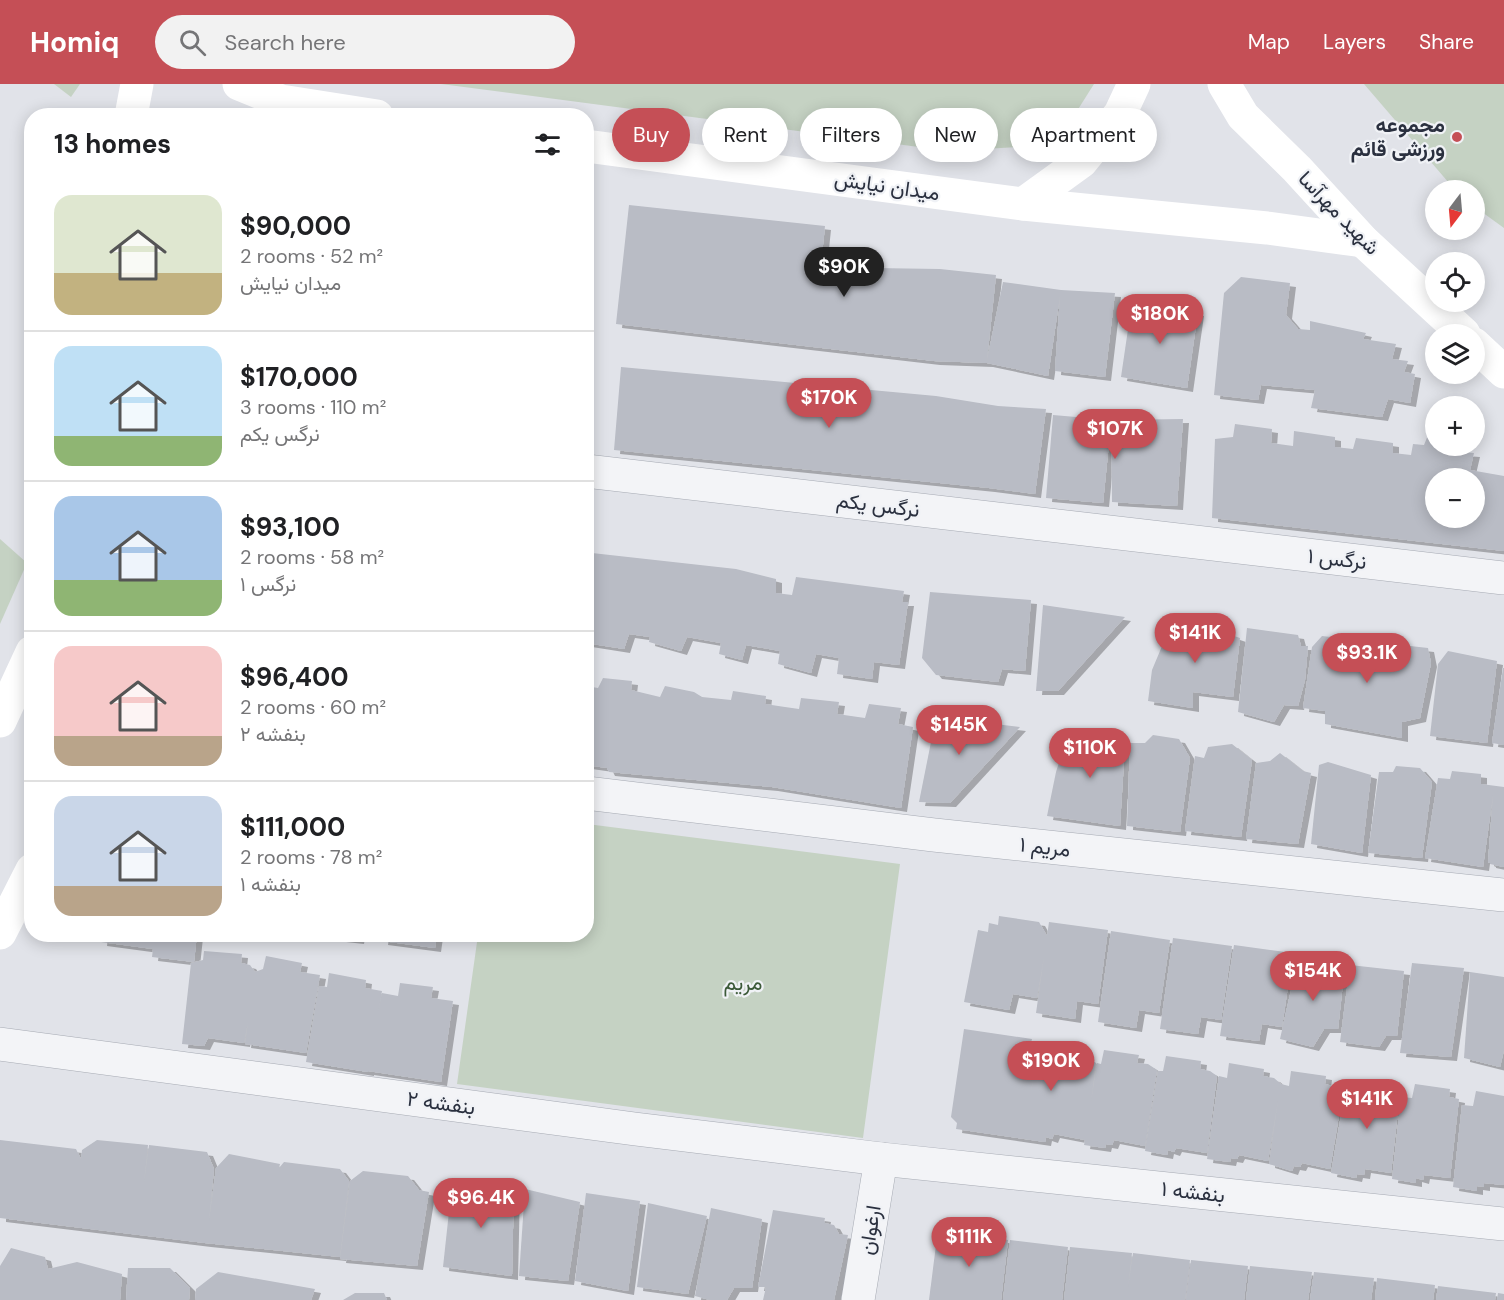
<!DOCTYPE html>
<html lang="en">
<head>
<meta charset="utf-8">
<style>
  body { margin:0; font-family:"DM Sans",Vazirmatn,sans-serif; background:#f2f2f2; color:#202124; height:100vh; display:flex; flex-direction:column; font-size:22px; white-space:nowrap }
  * { box-sizing:border-box; margin:0 }
  p { font-size:20px; color:#757577 }
  .icon { flex:none; width:33px; height:33px; fill:none; stroke:currentColor; stroke-width:2; stroke-linecap:round; stroke-linejoin:round }
  .map { position:relative; flex:1; overflow:hidden }
  .sheet { position:absolute; left:24px; top:24px; width:570px; height:834px; display:flex; flex-direction:column; background:#fff; border-radius:24px; box-shadow:0 3px 15px #0003 }
  .sheet>* { flex:none }
  .top-card { position:absolute; left:612px; top:24px; width:570px; height:54px; display:flex; gap:12px }
  .needle { width:39px; rotate:196deg }
  .fabs { position:absolute; left:1425px; top:96px; display:grid; gap:12px }
  .fabs a { display:grid; place-items:center; width:60px; height:60px; border-radius:50%; background:#fff; box-shadow:0 3px 15px #0003; font-size:30px }
  .price { position:absolute; translate:-50% -51px; padding:0 14px; border-radius:21px; background:#c54f56; color:#fff; font-size:20px; line-height:39px; filter:drop-shadow(0 2px 3px #0008) }
  .price::after { content:''; position:absolute; left:50%; top:36px; width:18px; height:14px; margin-left:-9px; background:inherit; clip-path:polygon(0 0,100% 0,50% 100%) }
  .price.active { background:#222; color:#fff }
  ul { padding:0; list-style:none }
  li { display:flex; align-items:center; gap:18px; height:150px; padding:0 30px }
  li+li { border-top:2px solid #e0e0e0 }
  li span { display:grid; place-items:center; flex:none; width:168px; height:120px; border-radius:18px; color:#555 }
  li>.icon { margin-inline-start:auto }
  span .icon { width:72px; height:72px; fill:#fffc; stroke-width:1 }
  li b { font-size:26px }
  h2 { display:flex; justify-content:space-between; align-items:center; height:72px; padding:0 30px; font-size:26px }
  .tag { padding:0 21px; border-radius:27px; background:#fff; box-shadow:0 3px 15px #0003; font-size:21px; line-height:54px }
  .tag.active { background:#c54f56; color:#fff }
  header { display:flex; align-items:center; gap:36px; box-sizing:border-box; height:84px; padding:0 30px; background:#c54f56; color:#fff }
  header strong { font-size:28px }
  nav { display:flex; gap:33px; margin-inline-start:auto; font-size:21px }
  .search { width:420px; height:54px; background:#f2f2f2; display:flex; align-items:center; gap:15px; box-sizing:border-box; padding:0 21px; border-radius:33px; color:#757577; font-size:22px }
  .map>svg:first-child { display:block }
  .green { fill:#c5d2c3 }
  .building { fill:#b9bcc5; fill-rule:evenodd; filter:url(#shadow) }
  .lines { fill:none; stroke-linecap:round; stroke-linejoin:round }
  .street-casing { stroke:#a6aab3; stroke-width:34 }
  .street { stroke:#f3f4f7; stroke-width:33 }
  .secondary { stroke:#fff; stroke-width:33 }
  .poi-dot { fill:#c54f56; stroke:#f0f2f6; stroke-width:2 }
  .labels { text-anchor:middle; stroke-width:4.5; stroke-linejoin:round; paint-order:stroke }
  .poi-label { font-size:21px; font-weight:bold; fill:#2a303f; stroke:#f0f2f6; text-anchor:end }
  .street-label { font-size:21px; fill:#2a303f; stroke:#f0f2f6 }
  .park-label { font-size:21px; fill:#3c5a39; stroke:#f0f2f6 }
</style>
</head>
<body>
<header>
<strong>Homiq</strong>
<div class="search"><svg class="icon" aria-label="search" viewBox="0 0 24 24"><circle cx="10" cy="10" r="6"/><path d="M15 15l6 6"/></svg>Search here</div>
<nav><a>Map</a><a>Layers</a><a>Share</a></nav>
</header>
<div class="map">
<svg width="1504" height="1216" viewBox="0 0 1504 1216">
  <defs>
    <filter id="shadow"><feDropShadow dx="6" dy="4" stdDeviation="0" flood-color="#0004"/></filter>
  </defs>
  <rect width="100%" height="100%" fill="#e1e3e9"/>
  <g class="green">
    <path d="M54 0H80L71 13Z"/>
    <path d="M441 0H1094L1065 46 1018 63 949 67Z"/>
    <path d="M1364 0H1504V144L1475 123 1474 106H1455Z"/>
    <path d="M0 455 27 479 0 540Z"/>
    <path d="M587 740 900 780 863 1054 457 1000 478 851 586 850Z"/>
  </g>
  <g class="building">
    <path d="M629 121 825 142 821 180 874 184 940 185 996 191 987 276 1003 198 1061 206 1115 209 1105 293 1055 287 1060 212 1048 292 987 279 934 277 616 240Z"/>
    <path d="M1241 193 1290 199 1286 231 1298 245 1310 246V237L1366 249 1363 255 1396 260 1392 275 1408 277 1404 288 1415 290 1410 319 1388 315 1382 333 1311 324 1315 306 1261 301 1258 316 1214 311 1224 209Z"/>
    <path d="M1132 218 1198 228 1187 304 1121 293Z"/>
    <path d="M621 283 936 312 998 322 1046 325 1035 410 989 404 614 366Z"/>
    <path d="M1053 331 1111 336 1183 335 1177 422 1112 418 1111 339 1103 419 1046 414Z"/>
    <path d="M1235 340 1272 345 1271 359 1293 362 1294 347 1335 353V363L1353 365 1356 354 1393 359V369L1411 371 1413 360 1424 361 1428 351 1436 352V362H1462L1460 368 1474 369 1470 386 1504 392V467L1212 434 1215 355 1233 353ZM1436 394H1474V434H1436Z"/>
    <path d="M592 469 736 485 776 495V509L792 511 796 493 904 507 902 518H908L899 581 874 578 872 595 837 590 839 574 816 570 811 589 778 580 780 567 746 561 742 576 719 570 721 559 687 553 681 567 649 558 650 553 629 550 624 565 586 559V489Z"/>
    <path d="M930 508 1031 516 1025 587 1002 585 998 598 936 591 922 574Z"/>
    <path d="M1043 521 1125 533 1058 607H1036Z"/>
    <path d="M1191 537 1229 541 1228 550 1240 554 1233 613 1193 608V624L1148 617 1152 586 1170 543Z"/>
    <path d="M1247 544 1298 551 1301 562H1308L1305 596 1298 622 1284 621 1274 638 1238 628Z"/>
    <path d="M1322 552 1428 564 1431 579 1420 634 1402 638V654L1325 640V627L1303 624 1312 563Z"/>
    <path d="M1448 567 1497 577 1487 659 1430 652 1438 580Z"/>
    <path d="M1503 584H1504V661L1492 659Z"/>
    <path d="M603 594 632 597 631 606 660 613 665 602 694 608 702 613 731 616 733 607 766 612 765 620 785 623 799 625 801 614 839 618 837 630 865 634 869 620 901 624 898 640 913 643 901 724 772 703 609 688 607 684 586 681V602L598 604Z"/>
    <path d="M936 633 1020 643 950 719 919 718Z"/>
    <path d="M1085 647 1118 648 1125 660 1120 742 1047 732 1056 688 1065 660Z"/>
    <path d="M1153 651 1179 655 1190 674 1180 748 1127 742 1130 659H1145Z"/>
    <path d="M1232 660 1252 676 1241 753 1185 747 1195 672 1204 674 1208 663Z"/>
    <path d="M1280 669 1303 687 1311 689 1298 760 1246 755 1256 679 1270 677Z"/>
    <path d="M1328 678 1371 691 1362 769 1311 760 1319 681Z"/>
    <path d="M1396 682 1420 684 1432 698 1422 774 1368 769 1379 688H1393Z"/>
    <path d="M1452 687 1481 690V700L1504 703V783L1490 780V779L1488 778 1493 711 1483 783 1425 774 1438 694 1450 695Z"/>
    <path d="M999 832 1039 838 1047 852 1049 838 1108 846 1098 920 1077 917 1075 935 1036 929 1044 873 1037 914 1013 910 1009 926 964 918 978 846 988 848 989 839 998 841Z"/>
    <path d="M1111 847 1170 856 1159 929 1139 926 1136 944 1098 938Z"/>
    <path d="M102 850H197L194 878 152 873 153 865 101 858Z"/>
    <path d="M322 850H359L358 856 322 852Z"/>
    <path d="M383 850H437L435 864 382 857Z"/>
    <path d="M1173 854 1232 862 1221 936 1201 933 1198 950 1160 945Z"/>
    <path d="M1234 861 1293 869 1282 943 1262 940 1259 957 1220 952Z"/>
    <path d="M204 867 242 870 241 879 250 881 255 888 263 885 266 872 302 879 300 888 320 891 306 969 245 960 248 938 244 959 208 954 204 962 182 960 191 879 203 876Z"/>
    <path d="M1298 875 1345 881 1338 945H1324L1313 963 1280 955Z"/>
    <path d="M1412 879 1464 884 1451 973 1400 969Z"/>
    <path d="M1350 881 1404 887 1397 952H1386L1379 963 1340 958Z"/>
    <path d="M1470 888 1504 893V966L1500 983 1464 974Z"/>
    <path d="M329 889 366 896 365 904 382 907 378 929 382 909 398 912 400 899 433 903 431 914 453 917 441 998 368 987V988L306 978 319 902 327 903Z"/>
    <path d="M964 945 1032 955 1028 971 1036 972 1031 1008 1037 972 1041 974 1044 959 1079 964 1077 972 1088 974 1096 979 1091 1018 1097 979 1101 980 1104 966 1139 971 1137 979 1148 980 1157 986 1145 1062 1114 1056 1112 1061 1106 1060 1105 1064 1084 1061 1085 1056 1054 1050 1052 1055 1046 1053 1045 1058 956 1045 957 1039 951 1033Z"/>
    <path d="M1166 972 1201 977 1200 985 1210 987 1217 992 1207 1069 1176 1064 1174 1068 1168 1066 1167 1071 1145 1067 1158 987H1163Z"/>
    <path d="M1229 979 1264 985 1263 992 1274 994 1281 1000 1289 1002 1291 987 1326 992 1325 1000 1336 1003 1343 1008 1330 1085 1302 1079 1300 1083 1294 1082 1292 1087 1269 1080 1278 1016 1268 1077 1239 1071 1237 1075 1231 1074 1230 1078 1207 1075 1219 992 1227 994Z"/>
    <path d="M1356 995 1391 1000 1390 1008 1400 1010 1391 1089 1365 1085 1364 1091 1357 1090 1356 1094 1331 1089 1345 1008 1352 1009Z"/>
    <path d="M1415 1000 1450 1005 1449 1013 1459 1015 1450 1094 1424 1091 1423 1096 1416 1094V1099L1392 1095 1401 1013 1412 1014Z"/>
    <path d="M1476 1007 1504 1012V1101L1484 1099V1103L1477 1102V1107L1453 1103 1462 1021 1473 1022Z"/>
    <path d="M0 1056 76 1065 81 1075 82 1066 97 1056 148 1061 144 1099 149 1061 207 1068 214 1085 209 1137 216 1084 229 1070 280 1080 279 1084 284 1078 340 1085 349 1097 340 1173 205 1159 0 1134Z"/>
    <path d="M363 1087 408 1092 419 1106 429 1108 417 1182 340 1175 350 1097Z"/>
    <path d="M452 1100 514 1101 512 1192 443 1183Z"/>
    <path d="M525 1105 580 1118 568 1197 519 1192Z"/>
    <path d="M586 1109 640 1117 628 1207 575 1197Z"/>
    <path d="M648 1119 707 1132 688 1210 637 1203Z"/>
    <path d="M711 1124 762 1135 752 1204H734L727 1216H710L695 1212Z"/>
    <path d="M773 1126 825 1134 824 1139 834 1141 839 1150 848 1151 834 1216H763L766 1203H758Z"/>
    <path d="M955 1147 1008 1156 1001 1216H929L936 1161Z"/>
    <path d="M1010 1156 1068 1163 1062 1216H1003Z"/>
    <path d="M1070 1163 1132 1169 1128 1204 1133 1169 1190 1176 1185 1216H1064Z"/>
    <path d="M11 1164 45 1173 48 1185 77 1178 122 1190 120 1216H0V1182Z"/>
    <path d="M1191 1176 1248 1182 1244 1216H1186Z"/>
    <path d="M1250 1182 1312 1188 1308 1216H1246Z"/>
    <path d="M128 1184H170L190 1204 189 1216H126Z"/>
    <path d="M218 1188 315 1205 311 1216H195L196 1205Z"/>
    <path d="M1314 1188 1374 1194 1371 1216H1310Z"/>
    <path d="M1377 1194 1435 1201 1433 1216H1375Z"/>
    <path d="M1438 1202 1496 1209 1495 1216H1436Z"/>
    <path d="M355 1209H384L387 1216H343Z"/>
    <path d="M1498 1209 1504 1210V1216H1497Z"/>
  </g>
  <g class="lines">
    <g class="street-casing">
      <g id="street">
        <path d="M586 387 1504 494"/>
        <path d="M586 709 934 751 1504 811"/>
        <path d="M0 960 635 1045 881 1075 1504 1140"/>
        <path d="M858 1216 881 1075"/>
      </g>
    </g>
    <use href="#street" class="street"/>
    <g class="secondary">
      <path d="M239 0 281 17 377 32"/>
      <path d="M1224 0 1243 32 1297 85 1363 157 1464 250"/>
      <path d="M131 32 137 0"/>
      <path d="M586 62 1023 120 1081 78 1120 30 1134 0"/>
      <path d="M1023 120 1267 144 1363 157"/>
      <path d="M1474 260 1504 288"/>
      <path d="M0 637 32 568"/>
      <path d="M0 849 32 786"/>
    </g>
  </g>
  <circle class="poi-dot" cx="1457" cy="53" r="6"/>
  <g class="labels">
    <g class="poi-label">
      <text x="1445" y="48">مجموعه<tspan x="1445" dy="24">ورزشی قائم</tspan></text>
    </g>
    <g class="street-label">
      <text transform="translate(887 102) rotate(8)" y="7">میدان نیایش</text>
      <text transform="translate(1339 129) rotate(46)" y="7">شهید مهرآسا</text>
      <text transform="translate(878 421) rotate(7)" y="7">نرگس یکم</text>
      <text transform="translate(1337 475) rotate(6)" y="7">نرگس ۱</text>
      <text transform="translate(1045 763) rotate(6)" y="7">مریم ۱</text>
      <text transform="translate(441 1019) rotate(8)" y="7">بنفشه ۲</text>
      <text transform="translate(1193 1108) rotate(6)" y="7">بنفشه ۱</text>
      <text transform="translate(870 1146) rotate(-81)" y="7">ارغوان</text>
    </g>
    <g class="park-label">
      <text x="743" y="906">مریم</text>
    </g>
  </g>
</svg>
<div class="fabs">
<a><svg class="needle" viewBox="-14 -14 28 28"><path d="M0-13l5 13h-10z" fill="#e53935"/><path d="M0 13l5-13h-10z" fill="#757577"/></svg></a>
<a><svg class="icon" aria-label="locate" viewBox="0 0 24 24"><circle cx="12" cy="12" r="6"/><path d="M12 2v4M12 18v4M2 12h4M18 12h4"/></svg></a>
<a><svg class="icon" aria-label="layers" viewBox="0 0 24 24"><path d="M12 4l9 5-9 5-9-5zM3 14l9 5 9-5"/></svg></a>
<a>+</a>
<a>−</a>
</div>
<b class="price active" style="left:844px;top:214px">$90K</b>
<b class="price" style="left:1160px;top:261px">$180K</b>
<b class="price" style="left:829px;top:345px">$170K</b>
<b class="price" style="left:1115px;top:376px">$107K</b>
<b class="price" style="left:1195px;top:580px">$141K</b>
<b class="price" style="left:1367px;top:600px">$93.1K</b>
<b class="price" style="left:959px;top:672px">$145K</b>
<b class="price" style="left:1090px;top:695px">$110K</b>
<b class="price" style="left:1313px;top:918px">$154K</b>
<b class="price" style="left:1051px;top:1008px">$190K</b>
<b class="price" style="left:1367px;top:1046px">$141K</b>
<b class="price" style="left:481px;top:1145px">$96.4K</b>
<b class="price" style="left:969px;top:1184px">$111K</b>
<div class="top-card">
<a class="tag active">Buy</a>
<a class="tag">Rent</a>
<a class="tag">Filters</a>
<a class="tag">New</a>
<a class="tag">Apartment</a>
</div>
<section class="sheet">
<h2>13 homes<svg class="icon" aria-label="filters" viewBox="0 0 24 24"><path d="M4 7h16M4 17h16"/><circle cx="9" cy="7" r="2"/><circle cx="15" cy="17" r="2"/></svg></h2>
<ul>
<li><span style="background:linear-gradient(#dfe7d0 65%,#c2b280 0)"><svg class="icon" aria-label="home" viewBox="0 0 24 24"><path d="M3 11l9-7 9 7M6 9v11h12V9"/></svg></span><div><b>$90,000</b><p>2 rooms · 52 m²</p><p>میدان نیایش</p></div></li>
<li><span style="background:linear-gradient(#bfe0f5 75%,#8fb573 0)"><svg class="icon" aria-label="home" viewBox="0 0 24 24"><path d="M3 11l9-7 9 7M6 9v11h12V9"/></svg></span><div><b>$170,000</b><p>3 rooms · 110 m²</p><p>نرگس یکم</p></div></li>
<li><span style="background:linear-gradient(#a9c7e8 70%,#8fb573 0)"><svg class="icon" aria-label="home" viewBox="0 0 24 24"><path d="M3 11l9-7 9 7M6 9v11h12V9"/></svg></span><div><b>$93,100</b><p>2 rooms · 58 m²</p><p>نرگس ۱</p></div></li>
<li><span style="background:linear-gradient(#f6c9c9 75%,#b9a48a 0)"><svg class="icon" aria-label="home" viewBox="0 0 24 24"><path d="M3 11l9-7 9 7M6 9v11h12V9"/></svg></span><div><b>$96,400</b><p>2 rooms · 60 m²</p><p>بنفشه ۲</p></div></li>
<li><span style="background:linear-gradient(#c9d6e8 75%,#b9a48a 0)"><svg class="icon" aria-label="home" viewBox="0 0 24 24"><path d="M3 11l9-7 9 7M6 9v11h12V9"/></svg></span><div><b>$111,000</b><p>2 rooms · 78 m²</p><p>بنفشه ۱</p></div></li>
</ul>
</section>
</div>
</body>
</html>
